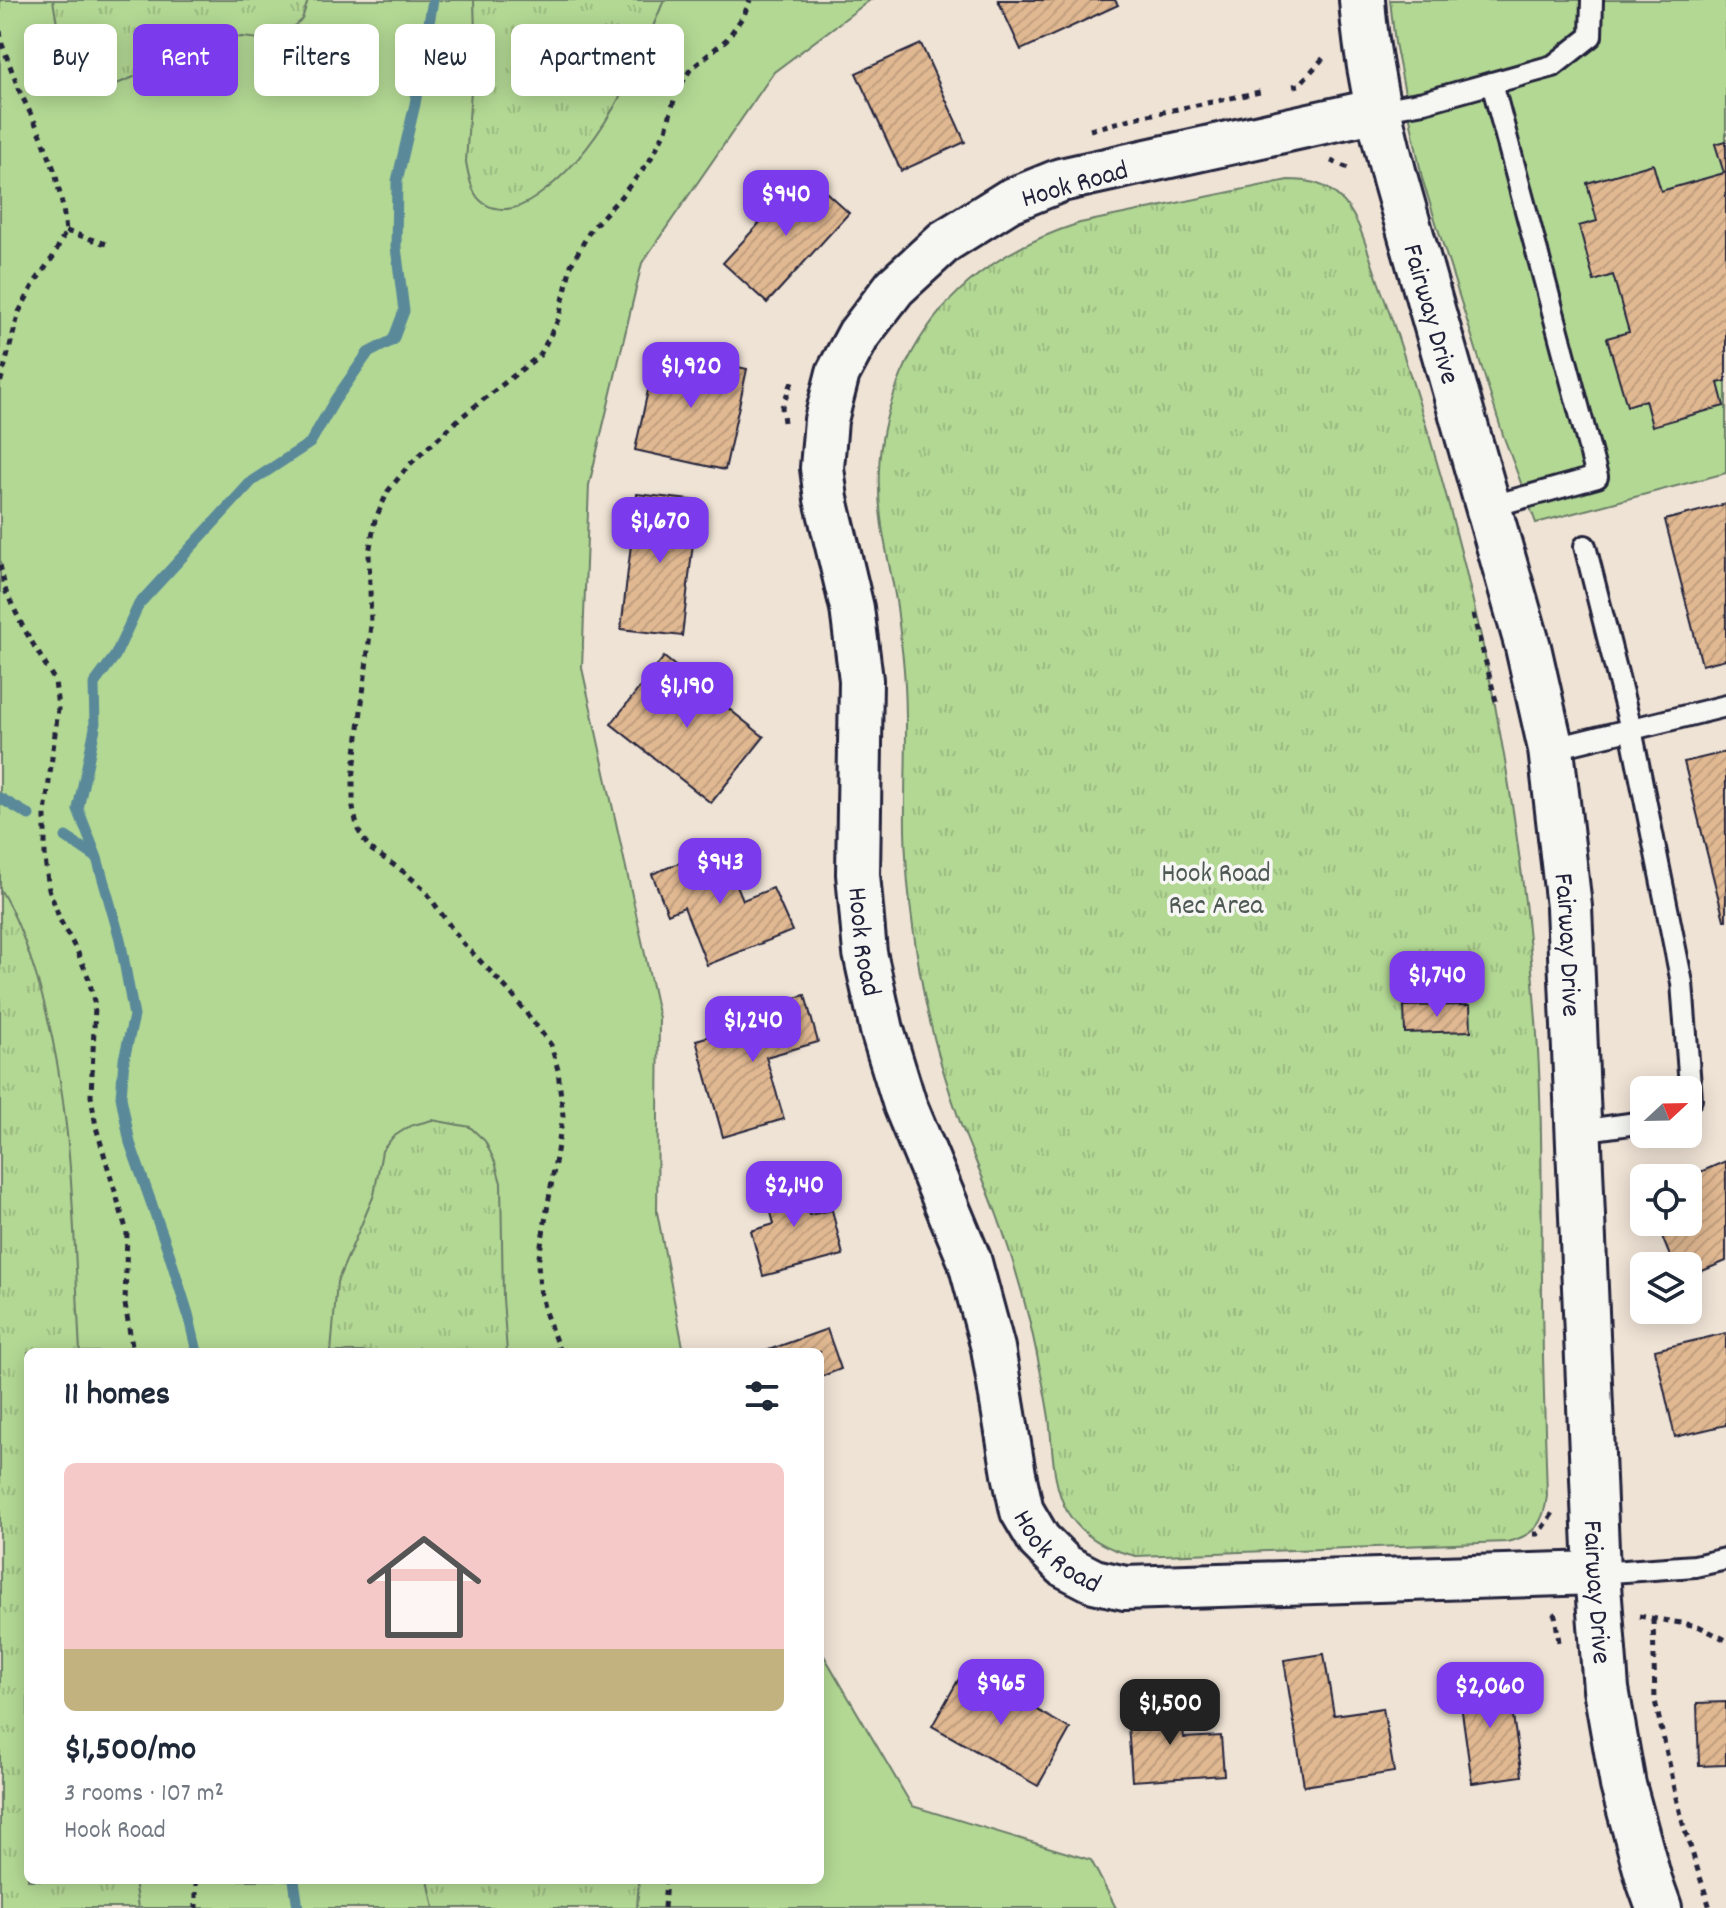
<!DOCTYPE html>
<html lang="en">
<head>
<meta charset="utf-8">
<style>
  body { margin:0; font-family:Dekko,sans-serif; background:#f2f2f3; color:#1f2937; height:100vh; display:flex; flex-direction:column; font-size:30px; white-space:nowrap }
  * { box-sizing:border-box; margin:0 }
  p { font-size:26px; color:#747a83 }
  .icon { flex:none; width:44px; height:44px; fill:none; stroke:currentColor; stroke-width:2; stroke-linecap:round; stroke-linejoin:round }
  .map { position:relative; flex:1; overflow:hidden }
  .panel { position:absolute; left:24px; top:1348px; width:800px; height:536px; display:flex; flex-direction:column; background:#fff; border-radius:12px; box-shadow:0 4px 20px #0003 }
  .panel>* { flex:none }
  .hud { position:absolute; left:24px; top:24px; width:800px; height:72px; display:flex; gap:16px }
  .needle { width:52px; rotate:68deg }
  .fabs { position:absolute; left:1630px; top:1076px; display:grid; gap:16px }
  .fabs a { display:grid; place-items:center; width:72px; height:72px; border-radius:12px; background:#fff; box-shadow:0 4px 20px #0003; font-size:40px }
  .price { position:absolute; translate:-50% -68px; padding:0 18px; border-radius:16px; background:#7c3aed; color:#fff; font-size:26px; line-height:52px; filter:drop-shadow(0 2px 4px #0008) }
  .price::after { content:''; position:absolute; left:50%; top:48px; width:24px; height:18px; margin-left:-12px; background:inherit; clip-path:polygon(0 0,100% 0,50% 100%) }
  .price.active { background:#222; color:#fff }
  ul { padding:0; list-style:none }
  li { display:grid; align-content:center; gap:16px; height:424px; padding:0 40px }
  li span { display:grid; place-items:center; height:248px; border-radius:12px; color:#555 }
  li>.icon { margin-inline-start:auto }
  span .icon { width:144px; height:144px; fill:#fffc; stroke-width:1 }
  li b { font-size:34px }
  h2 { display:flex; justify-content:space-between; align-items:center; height:96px; padding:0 40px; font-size:34px }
  .pill { padding:0 28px; border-radius:12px; background:#fff; box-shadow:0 4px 20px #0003; font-size:28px; line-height:72px }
  .pill.active { background:#7c3aed; color:#fff }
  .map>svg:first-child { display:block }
  .green { fill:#b3d894; stroke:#6a7d68; stroke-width:2 }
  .park { fill:url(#park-tufts); stroke:#6a7d68; stroke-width:2 }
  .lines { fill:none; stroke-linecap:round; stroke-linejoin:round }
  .stream { stroke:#5a8a99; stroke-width:11 }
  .building { fill:url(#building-hatch); stroke:#22223b; stroke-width:2 }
  .service-casing { stroke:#22223b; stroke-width:26 }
  .minor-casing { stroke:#22223b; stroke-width:48 }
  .tertiary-casing { stroke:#22223b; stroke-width:50 }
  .path { stroke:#22223b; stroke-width:5; stroke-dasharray:6 6; stroke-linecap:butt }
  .service { stroke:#f6f6f2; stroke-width:20 }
  .minor { stroke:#f6f6f2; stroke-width:42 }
  .tertiary { stroke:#f6f6f2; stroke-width:44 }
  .labels { text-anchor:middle; stroke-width:7; stroke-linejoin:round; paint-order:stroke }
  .street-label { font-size:28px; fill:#22223b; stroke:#f6f6f2 }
  .park-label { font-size:28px; fill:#4e5956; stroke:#f6f6f2 }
</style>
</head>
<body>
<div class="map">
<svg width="1726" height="1908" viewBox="0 0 1726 1908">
  <defs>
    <pattern id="park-tufts" width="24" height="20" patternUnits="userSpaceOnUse" patternTransform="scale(2)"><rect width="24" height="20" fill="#b3d894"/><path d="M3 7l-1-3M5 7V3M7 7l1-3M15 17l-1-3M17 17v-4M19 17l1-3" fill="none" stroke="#9ab980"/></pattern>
    <pattern id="building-hatch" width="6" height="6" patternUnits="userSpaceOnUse" patternTransform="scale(2)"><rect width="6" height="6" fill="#e0b891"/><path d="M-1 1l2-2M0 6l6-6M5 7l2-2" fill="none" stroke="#c09e7e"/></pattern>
  </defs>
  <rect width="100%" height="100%" fill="#efe3d5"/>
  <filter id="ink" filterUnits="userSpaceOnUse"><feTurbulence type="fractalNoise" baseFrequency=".0125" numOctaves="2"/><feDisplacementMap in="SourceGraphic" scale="16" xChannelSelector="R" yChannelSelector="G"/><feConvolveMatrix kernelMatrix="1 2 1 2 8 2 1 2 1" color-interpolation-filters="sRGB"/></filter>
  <g filter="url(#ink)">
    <g class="green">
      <path d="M0 0H870L774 72 642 263 589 485 582 668 659 1018 657 1212 684 1352H28V1880H820V1649L912 1806 1091 1860 1116 1908H0Z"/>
      <path d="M1390 0H1726V473L1536 523 1503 435 1422 178 1395 43Z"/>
    </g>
    <g class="park">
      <path d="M53 0H308L302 19 285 34 269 40 242 37 216 39 188 47 134 77 109 87 90 84 75 74 61 48Z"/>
      <path d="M474 0H664C635 71 601 152 536 197 526 204 515 210 503 209 474 208 470 185 466 162L475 33Z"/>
      <path d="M1288 180C1308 180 1324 183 1339 197 1359 215 1366 247 1375 272 1384 298 1394 324 1402 350 1478 577 1524 813 1538 1051 1543 1128 1541 1204 1542 1281 1542 1352 1545 1424 1547 1496 1544 1523 1534 1536 1507 1542L1136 1556C1108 1550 1084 1538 1068 1513 1052 1485 1053 1450 1049 1418 1044 1386 1037 1354 1030 1323 1021 1287 1010 1250 997 1215 986 1185 973 1155 961 1125 946 1083 933 1039 924 995 914 941 906 886 905 831 904 774 909 717 903 659 901 642 899 624 897 607 893 580 886 553 882 526 876 484 878 440 892 400 922 307 988 252 1080 223Z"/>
      <path d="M0 889C17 917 27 947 37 978 74 1099 73 1227 80 1352H28V1880H134L138 1908H0Z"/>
      <path d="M432 1120 470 1127 485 1141 495 1162 501 1183 503 1299 507 1352H331L337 1282 374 1195 382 1151 393 1137 410 1126Z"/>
      <path d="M428 1880H639L637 1908H434Z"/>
    </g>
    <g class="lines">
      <g class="stream">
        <path d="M0 798 29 815"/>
        <path d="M66 837 96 857"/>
        <path d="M197 1352 188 1314 169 1253 130 1143 121 1097 124 1059 134 1016 120 939 97 858 78 809 95 728 94 684 115 656 139 604 252 481 310 443 335 400 368 353 393 340 404 311 396 247 397 181 415 104 433 0"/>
        <path d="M294 1880 298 1908"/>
      </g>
    </g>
    <g class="building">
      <path d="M998 0H1115L1118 5 1021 50Z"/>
      <path d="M921 44 965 142 901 171 856 73Z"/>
      <path d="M1726 141V381L1718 383 1724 406 1652 426 1645 400 1627 406 1607 338 1629 332 1613 275 1594 281 1579 226 1597 221 1587 183 1653 164 1661 191 1724 173 1715 144Z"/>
      <path d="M805 173 849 213 767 303 723 263Z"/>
      <path d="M657 349 747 369 725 470 635 450Z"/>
      <path d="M637 494 698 501 682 636 621 629Z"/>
      <path d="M1726 504V659L1702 665 1665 520Z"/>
      <path d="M664 657 764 737 711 803 611 724Z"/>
      <path d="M1726 752V920H1724L1684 762Z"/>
      <path d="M721 846 743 900 773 888 792 931 707 965 684 907 668 914 652 874Z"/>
      <path d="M805 995 818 1042 766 1057 784 1119 723 1137 696 1040 759 1022 756 1009Z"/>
      <path d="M1470 1005 1471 1031 1405 1033 1404 1006Z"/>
      <path d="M1726 1161V1261L1688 1277V1266H1674L1656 1222H1688V1178H1686Z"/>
      <path d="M797 1169 809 1215 832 1210 843 1255 763 1276 751 1231 774 1224 762 1178Z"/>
      <path d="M827 1329 841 1369 820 1377V1352H763Z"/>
      <path d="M1726 1333V1425L1675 1437 1655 1350Z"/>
      <path d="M1324 1654 1334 1715 1383 1708 1394 1772 1304 1786 1284 1660Z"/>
      <path d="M965 1668 1070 1729 1038 1786 932 1726Z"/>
      <path d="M1507 1676 1522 1776 1472 1783 1458 1683Z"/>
      <path d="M1726 1702V1765L1699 1766 1697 1703Z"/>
      <path d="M1181 1706 1184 1738 1221 1736 1224 1775 1132 1781 1127 1710Z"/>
    </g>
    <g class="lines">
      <g class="service-casing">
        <g id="service">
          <path d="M1378 110 1424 102 1553 66 1591 36 1592 0"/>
          <path d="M1489 507 1597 477 1492 83"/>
          <path d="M1585 546 1631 729 1682 983 1691 1099 1688 1101"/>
          <path d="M1551 749 1726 706"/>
          <path d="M1579 1131 1644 1122"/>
          <path d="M1597 1573 1695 1566 1726 1559"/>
        </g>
      </g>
      <g class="minor-casing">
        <g id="minor">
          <path id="s1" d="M1378 110 1061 180 1009 201 945 241 895 287 859 334 838 373 826 420 822 468 826 499 852 608 861 680 858 874 865 953 882 1030 905 1105 969 1259 993 1348 1014 1474 1022 1511 1039 1540 1065 1566 1094 1581 1125 1588 1597 1573"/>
        </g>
      </g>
      <g class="tertiary-casing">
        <g id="tertiary">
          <path id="s2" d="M1362 0C1366 61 1380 120 1395 179L1528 647 1551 749 1569 907 1597 1573 1606 1689 1623 1785 1649 1880 1659 1908"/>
        </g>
      </g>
      <g class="path">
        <path d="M0 31 2 44 19 90 41 135 55 172 63 208 66 231 53 257 35 282 19 312 0 384"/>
        <path d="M1293 86 1299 85 1326 55"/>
        <path d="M1090 130 1134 118 1260 92"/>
        <path d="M1331 161 1351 169"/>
        <path d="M66 231 106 244"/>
        <path d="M784 422 782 407 792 382"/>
        <path d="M0 565 6 592 23 627 55 681 58 709 45 814V859L49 889 60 920 78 953 89 979 95 1006 91 1096 96 1127 127 1232 125 1304 133 1352"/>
        <path d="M1473 614 1496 701"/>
        <path d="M560 1352 545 1312 540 1290 538 1263 563 1116 558 1070 551 1045 510 992 460 940 424 889 404 872 369 848 358 830 353 808V779L371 625 369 553 375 520 388 491 409 465 460 418 540 355 559 318 571 265 591 229 618 200 649 162 666 130 676 93 690 70 727 39 744 15 750 0"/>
        <path d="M1533 1534H1538L1555 1510"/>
        <path d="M1553 1613 1555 1615 1559 1642"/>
        <path d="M1639 1616 1698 1626 1726 1640"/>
        <path d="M1653 1619 1655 1701 1683 1824 1710 1908"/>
        <path d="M196 1880V1908"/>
        <path d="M664 1908 666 1880"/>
      </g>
      <use href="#service" class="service"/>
      <use href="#minor" class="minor"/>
      <use href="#tertiary" class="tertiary"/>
    </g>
  </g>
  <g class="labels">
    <g class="street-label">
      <text transform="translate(1074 182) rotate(-16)" y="10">Hook Road</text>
      <text dy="10" stroke="none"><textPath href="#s2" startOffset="322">Fairway Drive</textPath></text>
      <text dy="10" stroke="none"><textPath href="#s1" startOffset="1202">Hook Road</textPath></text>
      <text dy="10" stroke="none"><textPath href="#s2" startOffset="970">Fairway Drive</textPath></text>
      <text dy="10" stroke="none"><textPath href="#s1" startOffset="1850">Hook Road</textPath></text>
      <text dy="10" stroke="none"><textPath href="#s2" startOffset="1618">Fairway Drive</textPath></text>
    </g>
    <g class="park-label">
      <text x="1216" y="881">Hook Road<tspan x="1216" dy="32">Rec Area</tspan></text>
    </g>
  </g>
</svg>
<div class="fabs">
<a><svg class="needle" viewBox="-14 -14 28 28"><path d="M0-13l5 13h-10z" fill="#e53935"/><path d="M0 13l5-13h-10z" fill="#747a83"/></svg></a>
<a><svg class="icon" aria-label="locate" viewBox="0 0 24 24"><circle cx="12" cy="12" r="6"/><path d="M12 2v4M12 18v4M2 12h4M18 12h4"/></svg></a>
<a><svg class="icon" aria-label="layers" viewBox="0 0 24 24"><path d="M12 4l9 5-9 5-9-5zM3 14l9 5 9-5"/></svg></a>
</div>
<b class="price" style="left:786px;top:238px">$940</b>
<b class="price" style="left:691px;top:410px">$1,920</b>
<b class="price" style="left:660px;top:565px">$1,670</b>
<b class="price" style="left:687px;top:730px">$1,190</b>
<b class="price" style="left:720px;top:906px">$943</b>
<b class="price" style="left:1437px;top:1019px">$1,740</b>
<b class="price" style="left:753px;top:1064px">$1,240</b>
<b class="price" style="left:794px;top:1229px">$2,140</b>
<b class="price" style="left:1001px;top:1727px">$965</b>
<b class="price" style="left:1490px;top:1730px">$2,060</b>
<b class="price active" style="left:1170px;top:1747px">$1,500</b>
<div class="hud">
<a class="pill">Buy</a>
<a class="pill active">Rent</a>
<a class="pill">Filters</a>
<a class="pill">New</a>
<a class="pill">Apartment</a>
</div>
<section class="panel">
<h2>11 homes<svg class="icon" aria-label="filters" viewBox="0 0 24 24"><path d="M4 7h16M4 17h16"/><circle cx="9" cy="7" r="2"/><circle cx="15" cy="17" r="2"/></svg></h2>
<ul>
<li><span style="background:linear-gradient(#f6c9c9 75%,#c2b280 0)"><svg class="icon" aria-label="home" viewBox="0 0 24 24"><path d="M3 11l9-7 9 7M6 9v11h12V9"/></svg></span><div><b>$1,500/mo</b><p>3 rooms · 107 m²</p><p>Hook Road</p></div></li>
</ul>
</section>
</div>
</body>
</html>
